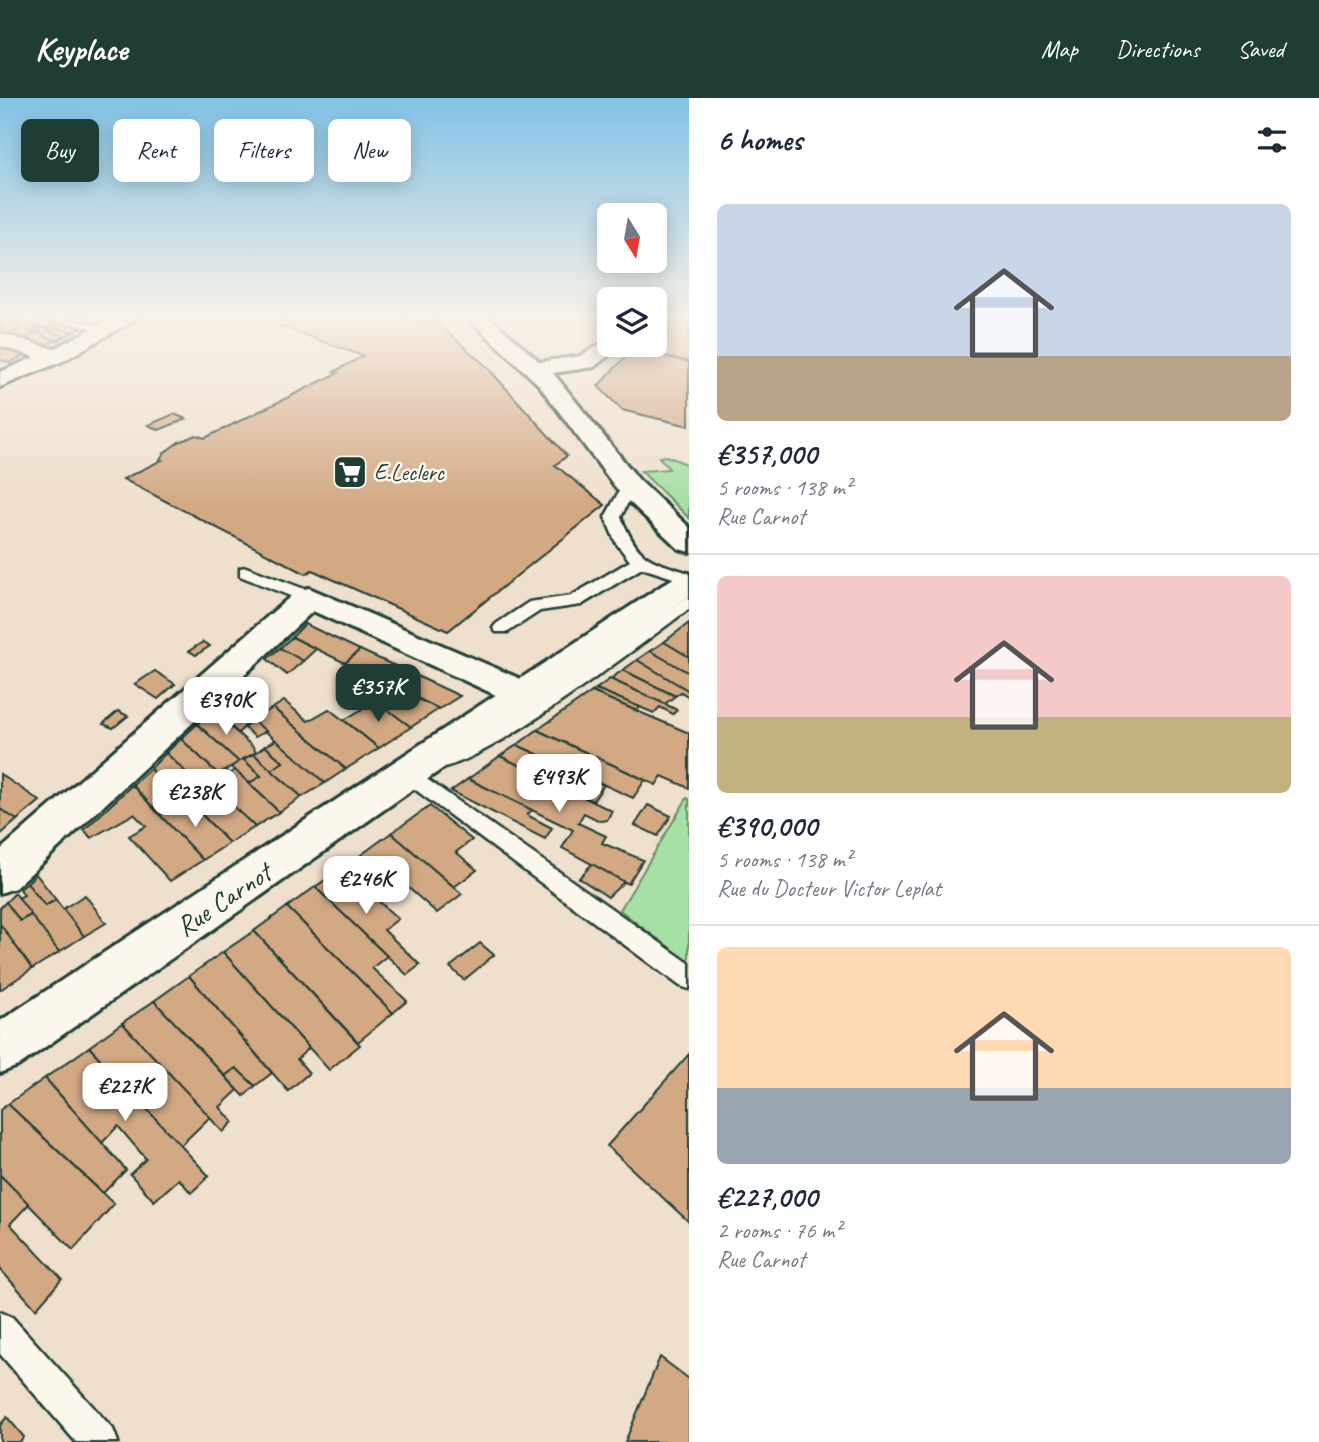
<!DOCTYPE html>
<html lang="en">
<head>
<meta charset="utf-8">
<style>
  body { margin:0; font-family:Caveat,sans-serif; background:#f6f6f7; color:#1f2937; height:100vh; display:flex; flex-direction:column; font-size:26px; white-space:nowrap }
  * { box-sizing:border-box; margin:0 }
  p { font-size:23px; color:#747a83 }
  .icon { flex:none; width:38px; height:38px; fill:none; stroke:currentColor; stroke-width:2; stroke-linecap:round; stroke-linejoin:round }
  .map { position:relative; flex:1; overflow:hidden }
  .details { display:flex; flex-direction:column; background:#fff; width:630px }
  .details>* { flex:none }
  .guide { position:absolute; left:21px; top:21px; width:562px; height:63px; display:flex; gap:14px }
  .needle { width:46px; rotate:169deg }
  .buttons { position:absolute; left:597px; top:105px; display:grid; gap:14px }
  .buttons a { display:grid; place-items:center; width:70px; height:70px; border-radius:10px; background:#fff; box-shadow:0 4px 18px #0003; font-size:35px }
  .price { position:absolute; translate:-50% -60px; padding:0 16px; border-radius:14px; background:#fff; color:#222; font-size:23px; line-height:46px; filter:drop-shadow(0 2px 4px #0008) }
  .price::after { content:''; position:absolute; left:50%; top:42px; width:21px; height:16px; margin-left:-10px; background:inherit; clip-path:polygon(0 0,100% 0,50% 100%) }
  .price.current { background:#1f3d34; color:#fff }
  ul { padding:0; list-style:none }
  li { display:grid; align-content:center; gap:14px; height:371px; padding:0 28px }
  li+li { border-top:2px solid #e0e1e3 }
  li span { display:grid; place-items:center; height:217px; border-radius:10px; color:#555 }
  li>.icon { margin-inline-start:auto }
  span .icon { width:126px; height:126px; fill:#fffc; stroke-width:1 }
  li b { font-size:30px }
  h2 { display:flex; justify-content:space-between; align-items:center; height:84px; padding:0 28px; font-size:30px }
  .chip { padding:0 24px; border-radius:10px; background:#fff; box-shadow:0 4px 18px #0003; font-size:24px; line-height:63px }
  .chip.current { background:#1f3d34; color:#fff }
  header { display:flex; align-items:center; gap:42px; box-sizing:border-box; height:98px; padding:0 35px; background:#1f3d34; color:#fff }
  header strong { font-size:33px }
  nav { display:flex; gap:38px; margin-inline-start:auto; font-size:24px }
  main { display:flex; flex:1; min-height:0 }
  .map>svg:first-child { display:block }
  .green { fill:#a6e0a5; stroke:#628e6c; stroke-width:2 }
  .building { fill:#d3a984; stroke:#1f3d34; stroke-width:2 }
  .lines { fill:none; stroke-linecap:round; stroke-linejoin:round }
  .service-casing { stroke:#1f3d34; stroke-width:5 }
  .minor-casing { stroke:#1f3d34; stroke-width:6 }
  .secondary-casing { stroke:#1f3d34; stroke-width:6 }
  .service { fill:#fbf7ec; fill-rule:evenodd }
  .minor { fill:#fbf7ec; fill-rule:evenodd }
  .secondary { fill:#fbf7ec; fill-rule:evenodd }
  .labels { text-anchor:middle; stroke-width:5; stroke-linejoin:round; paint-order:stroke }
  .far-poi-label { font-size:23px; fill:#1f3d34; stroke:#fbf7ec; text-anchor:start }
  .street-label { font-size:28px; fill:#1f3d34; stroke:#fbf7ec }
</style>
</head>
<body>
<header>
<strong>Keyplace</strong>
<nav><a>Map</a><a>Directions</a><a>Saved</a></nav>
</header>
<main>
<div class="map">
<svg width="689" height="1344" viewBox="0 0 689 1344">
  <rect width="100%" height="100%" fill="#efe0cd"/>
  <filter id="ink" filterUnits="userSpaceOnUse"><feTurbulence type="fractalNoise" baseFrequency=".0143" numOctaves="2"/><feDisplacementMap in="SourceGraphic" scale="14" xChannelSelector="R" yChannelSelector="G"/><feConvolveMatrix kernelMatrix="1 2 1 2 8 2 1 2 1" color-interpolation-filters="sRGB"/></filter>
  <g filter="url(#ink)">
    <g class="green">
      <path d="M666 358 689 367V420L641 373 669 371 659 359Z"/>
      <path d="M687 700 689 701V866L620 812Z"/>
    </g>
    <g class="building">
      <path d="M16 218H27L0 229V223Z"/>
      <path d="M27 218 35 219 14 228 22 231 6 237 0 235V229Z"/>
      <path d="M47 218H105H94L79 225Z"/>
      <path d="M292 218H393L420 226 435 223 486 268 567 358 555 367 605 407 448 533 312 472 306 476 123 381 162 362 160 361 165 354 179 344 196 337 205 340 338 275 334 274 363 258 272 225Z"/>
      <path d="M393 218H429L435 223 420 226Z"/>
      <path d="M665 218H689V264L633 251 637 247H654V228Z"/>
      <path d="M45 221H49L35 230H44L30 234 37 235 20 242 6 237Z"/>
      <path d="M58 224 82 229 73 234 49 228Z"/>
      <path d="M49 228 73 234 66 238 48 233 51 232 44 230Z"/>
      <path d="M44 230 51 232 48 233 66 238 58 242 44 239 37 234Z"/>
      <path d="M37 235 44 236V239L58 242 40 249 20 242Z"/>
      <path d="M0 249 24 257 10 265 0 262Z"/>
      <path d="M633 251 689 264V328L622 312 598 288Z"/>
      <path d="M174 316 186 321 159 332 148 327Z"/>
      <path d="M689 525V559L664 544Z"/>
      <path d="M305 526 360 552 345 565 292 539Z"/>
      <path d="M292 539 316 551 303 563 280 550Z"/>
      <path d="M203 544 210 548 196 557 189 553Z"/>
      <path d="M664 544 689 559V575L650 553Z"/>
      <path d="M280 550 303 563 287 577 267 561Z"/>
      <path d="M360 552 393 567 378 581 345 565Z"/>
      <path d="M650 553 689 575V593L637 562Z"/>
      <path d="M637 562 689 593V599L681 594 675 598 623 572Z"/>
      <path d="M393 567 460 598 439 611 378 581Z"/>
      <path d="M623 572 675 598 665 606 610 581Z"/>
      <path d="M155 573 175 586 158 601 135 586Z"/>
      <path d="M610 581 665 606 677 612 673 616 660 609 654 615 596 591Z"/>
      <path d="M236 590 264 615 273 610 346 671 325 685 226 599Z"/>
      <path d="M596 591 640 609 637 613 592 594Z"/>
      <path d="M399 592 439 611 411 629 378 605Z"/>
      <path d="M592 594 689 635V690L662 678 656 687 537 632Z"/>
      <path d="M226 599 252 622 238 635 212 612Z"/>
      <path d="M284 603 308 623 329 611 379 650 346 671 273 610Z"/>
      <path d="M376 603 411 629 379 650 344 622Z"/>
      <path d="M212 612 253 649 256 654 239 664 197 626Z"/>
      <path d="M118 613 128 618 113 630 103 626Z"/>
      <path d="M252 622 266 633 255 639 244 629Z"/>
      <path d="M197 626 239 664 218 676 181 641Z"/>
      <path d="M537 632 628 674 645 682 633 700 517 647Z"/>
      <path d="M181 641 218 676 207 683 211 687 203 691 166 655Z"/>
      <path d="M276 642 325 685 302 699 271 672 283 664 265 648Z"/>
      <path d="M517 647 585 678 604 687 593 703 500 658Z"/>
      <path d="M265 648 283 664 271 672 254 656Z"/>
      <path d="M166 655 203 691 193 697 189 694 183 697 187 701 182 704 150 671Z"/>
      <path d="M254 656 271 672 302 699 279 714 249 685 261 678 243 661Z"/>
      <path d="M500 658 612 713 607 722 600 723 584 715 578 725 606 738 602 745 643 762 628 786 562 750 573 732 468 681Z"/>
      <path d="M243 661 261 678 249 685 231 669Z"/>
      <path d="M150 671 182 704 160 717 132 687Z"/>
      <path d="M225 672 229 676 235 672 279 714 255 729 207 683Z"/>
      <path d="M0 676 40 703 17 722 0 711Z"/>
      <path d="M468 681 532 712 527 717 552 730 545 741 451 693Z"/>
      <path d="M132 687 160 717 203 762 170 783 129 738 146 728 134 716 91 740 84 732Z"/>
      <path d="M211 687 255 729 229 745 183 697 189 694 193 697Z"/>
      <path d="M187 701 229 745 203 762 160 717Z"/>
      <path d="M648 707 671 718 658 738 635 727Z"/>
      <path d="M430 708 472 742 456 754 477 772 454 789 391 735Z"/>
      <path d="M0 711 17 722 0 737Z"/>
      <path d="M391 735 439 776 462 796 437 815 395 778 371 796 343 770Z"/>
      <path d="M592 766 624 784 608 799 579 780Z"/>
      <path d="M343 770 398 821 384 832 420 867 407 877 315 789Z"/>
      <path d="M36 776 56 802 45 808 27 785Z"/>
      <path d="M27 785 45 808 56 802 84 838 59 854 18 800 24 797 20 791Z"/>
      <path d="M315 789 387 858 372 870 407 903 393 915 287 809Z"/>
      <path d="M15 795 31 817 20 823 6 804Z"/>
      <path d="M85 797 106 825 84 838 63 811Z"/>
      <path d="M6 804 20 823 31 817 59 854 32 871 0 826V810Z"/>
      <path d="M287 809 393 915 358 944 254 833Z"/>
      <path d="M0 826 32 871 0 892Z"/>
      <path d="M254 833 360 947 329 972 223 854Z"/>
      <path d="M480 845 494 857 464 882 450 869Z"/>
      <path d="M223 854 309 950 297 961 309 975 288 993 189 878Z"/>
      <path d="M189 878 272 975 255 988 236 970 225 978 154 903Z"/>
      <path d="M154 903 238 992 220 1009 233 1024 223 1034 122 925Z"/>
      <path d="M122 925 210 1019 180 1048 89 949Z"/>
      <path d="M89 949 209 1078 191 1095 179 1081 154 1103 130 1076 146 1061 118 1028 102 1045 45 980Z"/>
      <path d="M689 956V1124L607 1048Z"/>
      <path d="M236 970 255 988 244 998 225 978Z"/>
      <path d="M45 980 126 1072 103 1095 8 1006Z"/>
      <path d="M8 1006 114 1106 73 1152 0 1077V1012Z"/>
      <path d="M0 1077 29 1106 10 1126 62 1181 36 1211 0 1171Z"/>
      <path d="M660 1259 689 1281V1344H625Z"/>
      <path d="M7 1319 24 1339 20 1344H0V1327Z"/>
    </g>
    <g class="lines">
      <g class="service-casing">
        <g id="service">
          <path d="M36 218H56L113 231 107 234Z"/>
          <path d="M629 384 636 388 621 419C639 462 646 461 689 475V485L642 470 581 507 540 513 508 534H496L493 530 496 526 529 504 571 498 630 463 616 445 605 419 622 388Z"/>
          <path d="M246 469 315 495 318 499 315 503H303L240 478V470Z"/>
          <path d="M689 498V511C650 539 469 680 433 669L430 664 433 659 482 638Z"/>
          <path d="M408 668 689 865V891L680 888 401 681 397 676 401 671Z"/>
          <path d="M0 1214 12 1219 113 1331 118 1344H76L0 1256Z"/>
        </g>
      </g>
      <g class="minor-casing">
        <g id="minor">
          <path d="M116 218H141L63 263 0 289V274L35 259 0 248V235L53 251Z"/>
          <path d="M466 218H488L540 264 580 258 609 241V247H622L594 269 553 275 639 382 689 429V454L679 451 619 394 539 287Z"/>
          <path d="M309 490 537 588 542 596 537 604 524 608 511 604 313 513 15 790 0 795V752L298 492Z"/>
        </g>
      </g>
      <g class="secondary-casing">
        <path id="secondary" d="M689 475V498L18 968 0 975V923L678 477Z"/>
      </g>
      <use href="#service" class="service"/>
      <use href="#minor" class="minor"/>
      <use href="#secondary" class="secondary"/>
    </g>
  </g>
  <linearGradient id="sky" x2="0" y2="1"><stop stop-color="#82c3e6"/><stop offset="0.54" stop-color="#f8f1e8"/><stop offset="1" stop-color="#f8f1e8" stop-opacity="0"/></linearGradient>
  <rect width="689" height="406" fill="url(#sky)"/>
  <defs>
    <g id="supermarket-square" transform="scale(1.75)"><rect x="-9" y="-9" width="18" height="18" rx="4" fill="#1f3d34" stroke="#fbf7ec"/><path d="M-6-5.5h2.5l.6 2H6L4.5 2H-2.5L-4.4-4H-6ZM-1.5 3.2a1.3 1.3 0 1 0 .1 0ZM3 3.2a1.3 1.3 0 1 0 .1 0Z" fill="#fff"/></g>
  </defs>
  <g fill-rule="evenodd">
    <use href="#supermarket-square" x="350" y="374"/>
  </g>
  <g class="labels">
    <g class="far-poi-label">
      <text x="374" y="382">E.Leclerc</text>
    </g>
    <g class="street-label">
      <text transform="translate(223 801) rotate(-34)" y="10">Rue Carnot</text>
    </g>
  </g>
</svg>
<div class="buttons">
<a><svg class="needle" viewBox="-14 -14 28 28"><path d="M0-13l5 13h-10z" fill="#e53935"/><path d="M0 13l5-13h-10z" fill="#747a83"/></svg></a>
<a><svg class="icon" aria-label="layers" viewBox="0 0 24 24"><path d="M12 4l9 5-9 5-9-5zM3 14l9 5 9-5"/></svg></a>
</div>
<b class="price current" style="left:378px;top:626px">€357K</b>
<b class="price" style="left:226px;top:639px">€390K</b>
<b class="price" style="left:559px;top:716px">€493K</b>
<b class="price" style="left:195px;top:731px">€238K</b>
<b class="price" style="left:366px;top:818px">€246K</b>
<b class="price" style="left:125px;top:1025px">€227K</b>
<div class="guide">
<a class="chip current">Buy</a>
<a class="chip">Rent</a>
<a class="chip">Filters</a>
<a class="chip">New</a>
</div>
</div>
<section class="details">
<h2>6 homes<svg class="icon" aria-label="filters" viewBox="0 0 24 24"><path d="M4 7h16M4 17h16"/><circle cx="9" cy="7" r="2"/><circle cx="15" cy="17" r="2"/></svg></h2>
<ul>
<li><span style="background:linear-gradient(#c9d6e8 70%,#b9a48a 0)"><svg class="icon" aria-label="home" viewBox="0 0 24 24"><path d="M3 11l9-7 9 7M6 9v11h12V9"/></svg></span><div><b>€357,000</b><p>5 rooms · 138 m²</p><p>Rue Carnot</p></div></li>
<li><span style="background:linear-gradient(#f6c9c9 65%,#c2b280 0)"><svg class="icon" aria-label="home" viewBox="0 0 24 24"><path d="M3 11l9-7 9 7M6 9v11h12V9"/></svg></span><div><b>€390,000</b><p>5 rooms · 138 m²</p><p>Rue du Docteur Victor Leplat</p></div></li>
<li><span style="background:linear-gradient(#ffd9b3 65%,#9aa5b1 0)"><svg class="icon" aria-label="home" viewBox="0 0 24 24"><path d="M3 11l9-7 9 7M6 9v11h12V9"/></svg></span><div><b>€227,000</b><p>2 rooms · 76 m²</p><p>Rue Carnot</p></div></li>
</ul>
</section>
</main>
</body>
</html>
